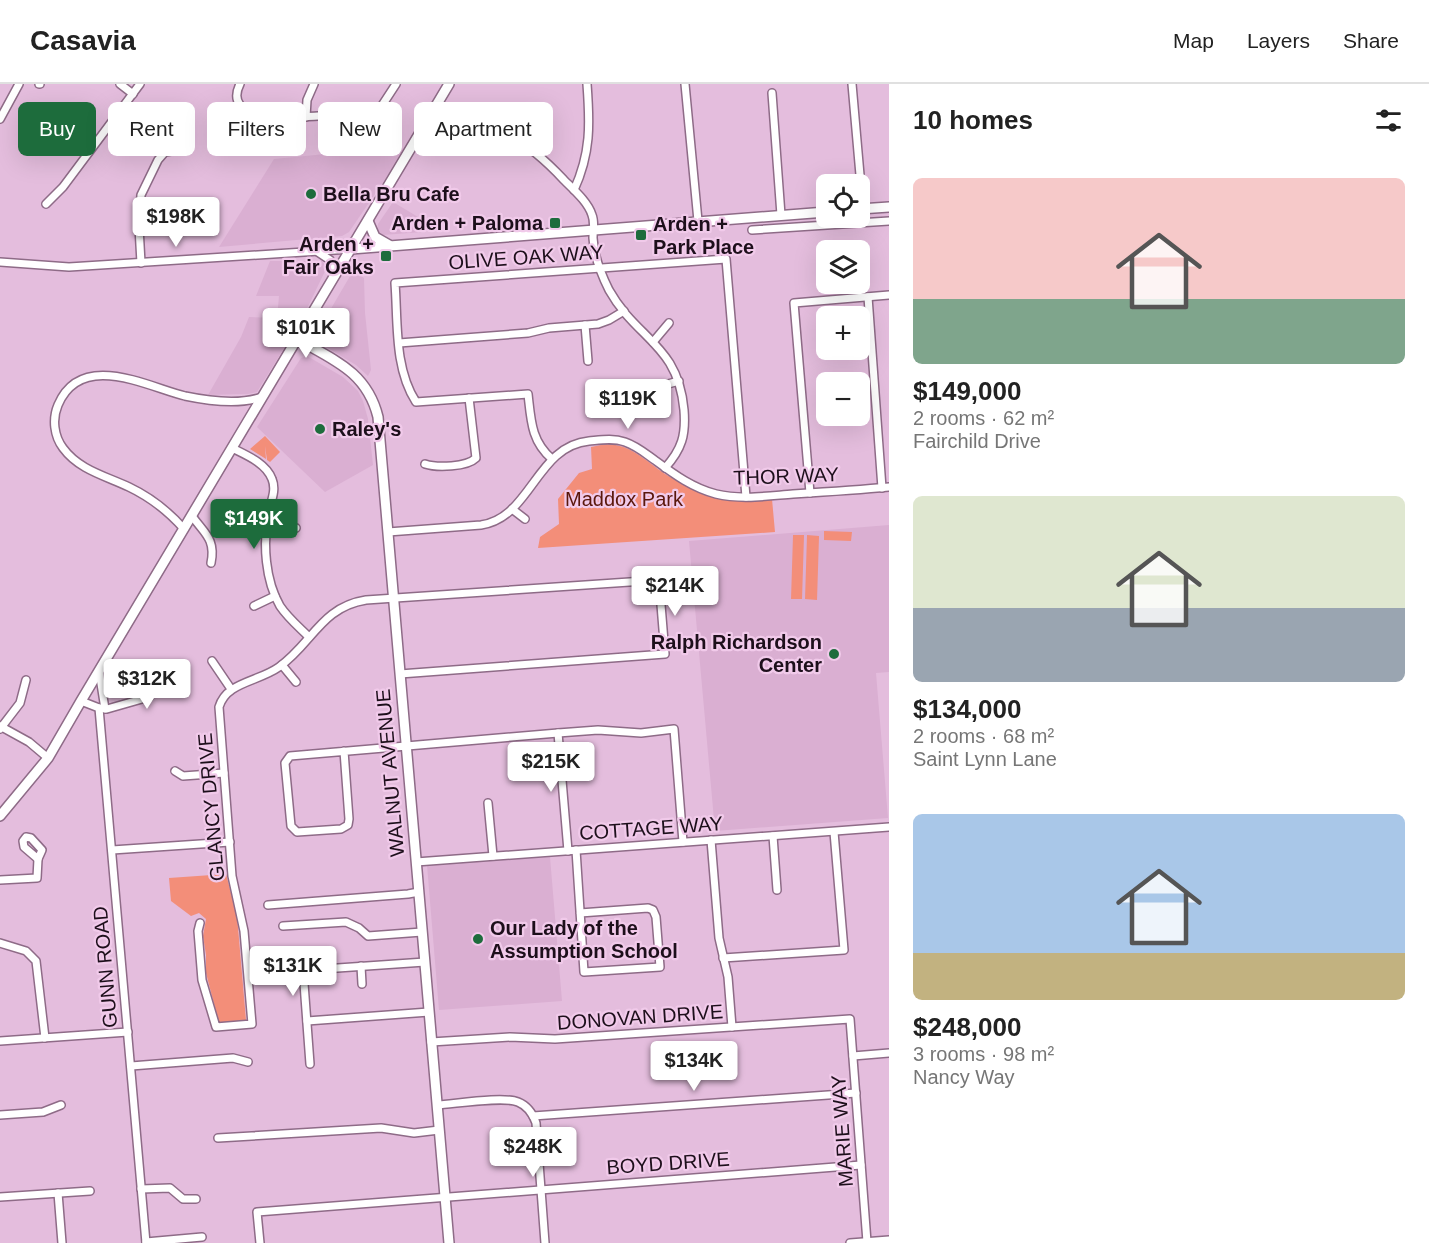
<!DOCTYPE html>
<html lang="en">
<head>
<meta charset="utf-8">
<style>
  body { margin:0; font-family:Arial,sans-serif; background:#f6f6f6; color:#222; height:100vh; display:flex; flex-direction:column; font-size:22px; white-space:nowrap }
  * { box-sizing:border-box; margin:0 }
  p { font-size:20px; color:#767676 }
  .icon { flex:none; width:33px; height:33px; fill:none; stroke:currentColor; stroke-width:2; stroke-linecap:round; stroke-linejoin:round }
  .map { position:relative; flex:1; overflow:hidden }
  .drawer { display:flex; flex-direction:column; background:#fff; width:540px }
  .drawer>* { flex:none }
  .guide { position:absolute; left:18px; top:18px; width:570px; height:54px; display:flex; gap:12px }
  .tools { position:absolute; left:816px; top:90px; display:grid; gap:12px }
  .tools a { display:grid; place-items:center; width:54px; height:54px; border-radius:9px; background:#fff; box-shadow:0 6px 24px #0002; font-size:30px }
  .price { position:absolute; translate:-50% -51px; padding:0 14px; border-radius:6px; background:#fff; color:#222; font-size:20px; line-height:39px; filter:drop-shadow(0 2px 3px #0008) }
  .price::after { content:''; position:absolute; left:50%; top:36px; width:18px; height:14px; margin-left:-9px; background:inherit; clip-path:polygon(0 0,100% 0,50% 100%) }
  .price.current { background:#1d6c3c; color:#fff }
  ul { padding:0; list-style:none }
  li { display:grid; align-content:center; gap:12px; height:318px; padding:0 24px }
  li span { display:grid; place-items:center; height:186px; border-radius:9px; color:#555 }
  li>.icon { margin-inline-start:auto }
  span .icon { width:108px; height:108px; fill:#fffc; stroke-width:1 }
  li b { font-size:26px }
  h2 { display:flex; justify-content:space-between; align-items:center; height:72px; padding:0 24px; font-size:26px }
  .pill { padding:0 21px; border-radius:9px; background:#fff; box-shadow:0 6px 24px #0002; font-size:21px; line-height:54px }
  .pill.current { background:#1d6c3c; color:#fff }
  header { display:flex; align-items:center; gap:36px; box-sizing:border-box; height:84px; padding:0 30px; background:#fff; border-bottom:2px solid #e0e0e0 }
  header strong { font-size:28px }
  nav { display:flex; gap:33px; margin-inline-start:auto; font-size:21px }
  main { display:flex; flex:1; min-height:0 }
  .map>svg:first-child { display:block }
  .built { fill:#daafd2 }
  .green { fill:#f38e79 }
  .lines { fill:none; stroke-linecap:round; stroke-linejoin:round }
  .minor-casing { stroke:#8e6b87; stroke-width:10 }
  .major-casing { stroke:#8e6b87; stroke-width:12 }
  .minor { stroke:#fff; stroke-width:7 }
  .major { stroke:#fff; stroke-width:9 }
  .poi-dot { fill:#1d6c3c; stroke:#f1caea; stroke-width:2 }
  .labels { text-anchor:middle; stroke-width:4.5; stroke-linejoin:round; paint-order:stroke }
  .poi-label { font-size:20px; font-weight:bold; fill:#1d0f1b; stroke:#f1caea; text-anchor:start }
  .street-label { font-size:20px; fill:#1d0f1b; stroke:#f1caea }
  .park-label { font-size:20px; fill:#5a170b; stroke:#f1caea }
</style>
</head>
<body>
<header>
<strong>Casavia</strong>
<nav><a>Map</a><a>Layers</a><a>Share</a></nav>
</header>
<main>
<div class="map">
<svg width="889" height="1159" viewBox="0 0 889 1159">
  <rect width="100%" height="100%" fill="#e4bddd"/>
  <g class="built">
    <path d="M398 63 403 65 386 94 349 148 342 152 219 163 274 75Z"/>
    <path d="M393 118 428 139 422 148 383 151 377 148 378 140Z"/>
    <path d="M270 177H322L327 183 302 235 257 308 248 310 208 311 241 253 249 233 277 234 279 212H256Z"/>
    <path d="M353 187 364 194 365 229 371 286 368 292 356 281 316 257 315 252Z"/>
    <path d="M307 272 343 293 358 307 363 317 368 335 373 381 325 408 257 343 301 274Z"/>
    <path d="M889 441V588L876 589 888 734 715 747 689 457Z"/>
    <path d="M550 773 562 917 439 926 427 781Z"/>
  </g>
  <g class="green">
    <path d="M265 352 280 368 270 378 267 376 265 362 266 375 250 365Z"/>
    <path d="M606 360C633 360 648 380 670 393 705 413 732 419 772 415L775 448 538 464 540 453 559 440 558 415 579 389 592 385 591 363Z"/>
    <path d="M824 447 852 448 851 457 824 456Z"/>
    <path d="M793 451H804L802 515H791Z"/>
    <path d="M807 451 819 452 817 516 805 515Z"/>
    <path d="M226 790 237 832 246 936 244 938 225 940 219 939 206 889V871L203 852 206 835 199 829 191 832 171 817 169 794Z"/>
  </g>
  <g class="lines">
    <g class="minor-casing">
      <g id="minor">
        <path d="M39 0H40"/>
        <path d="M120 0 133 10"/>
        <path d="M240 0C220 40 299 33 318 32 335 32 353 32 370 30L381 23 396 0"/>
        <path d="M685 0 698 137"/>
        <path d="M852 0 863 125"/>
        <path d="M772 9 781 131"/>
        <path d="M306 33 307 16 314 0"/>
        <path d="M0 35 19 0"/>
        <path d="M420 49C483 28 520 49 564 96 574 106 588 118 592 131 595 138 593 146 593 154 594 172 601 190 609 206 637 256 678 260 684 326 686 351 682 365 665 384"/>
        <path d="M574 106C591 69 590 40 587 0"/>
        <path d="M46 120 63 103 140 0"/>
        <path d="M752 146 889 137"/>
        <path d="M318 168 330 176 335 191"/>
        <path d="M0 178 69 183 351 165"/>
        <path d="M141 179 139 143 141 111 158 76 165 68 171 67"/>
        <path d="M868 213 882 404"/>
        <path d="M585 241 588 277"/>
        <path d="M653 258 669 239"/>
        <path d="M399 259 528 249 549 244 598 240 609 236 624 227"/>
        <path d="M657 303 679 297"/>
        <path d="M232 364C246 371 266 379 272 395 277 407 270 419 268 431 263 460 265 496 280 522 288 534 299 543 309 553"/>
        <path d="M552 375C531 357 531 336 528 310L416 318C394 284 398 238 395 199L726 175 746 413"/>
        <path d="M425 380C437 384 467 383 476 374L469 314"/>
        <path d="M810 409 794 219 889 211"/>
        <path d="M512 425 525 435"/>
        <path d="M192 432C204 449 216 455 211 479"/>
        <path d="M267 440 296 444"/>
        <path d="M184 445C169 428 150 413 129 403 106 392 79 386 63 364 54 352 52 335 58 321 81 266 148 303 185 312 209 317 239 321 262 313"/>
        <path d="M388 448 481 441C531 434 536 362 589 357 601 356 613 354 625 358 637 362 646 370 656 377 675 391 693 404 716 410 741 416 767 412 793 410 825 408 857 406 889 403"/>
        <path d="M254 522 275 512"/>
        <path d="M212 577 231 605"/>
        <path d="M282 581 296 598"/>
        <path d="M99 587 105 625"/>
        <path d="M81 617 99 624 146 1159"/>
        <path d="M99 624 107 625 149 613 147 598 145 591"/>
        <path d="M0 642 29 658 48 674"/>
        <path d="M0 645 20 619 26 596"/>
        <path d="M558 649 568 767"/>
        <path d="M344 667 349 735 348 741 341 745 297 748 291 742 285 679 290 672 558 649 598 646 641 649 674 645 683 758"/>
        <path d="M175 687 183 692 224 689"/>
        <path d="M488 719 493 772"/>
        <path d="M773 752 777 806"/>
        <path d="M26 753 31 754 42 766 38 775 24 763 23 757Z"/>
        <path d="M711 756 719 854 728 893 732 943"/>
        <path d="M112 766 230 758"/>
        <path d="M576 766 584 888 660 883 656 833 653 826 648 824 580 829"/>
        <path d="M416 778 889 743"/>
        <path d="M0 796 37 794 38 775"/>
        <path d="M268 821 408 810 419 808"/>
        <path d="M200 839 198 847 202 896 216 943 252 940 244 847 232 792 219 623C226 598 258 598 279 583 312 560 321 523 366 516L659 496 665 570 400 590"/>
        <path d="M283 842 346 838 359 844 368 852 422 848"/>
        <path d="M0 859 26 867 36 877 45 954"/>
        <path d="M723 874 844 866 834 748"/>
        <path d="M361 882 362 900"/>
        <path d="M303 886 310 980"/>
        <path d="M249 890 425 878"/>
        <path d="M307 937 429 928"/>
        <path d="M0 957 128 948"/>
        <path d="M431 958 510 953 555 955 850 935 867 1158"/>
        <path d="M853 972 889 969"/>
        <path d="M131 982 233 974 248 978"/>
        <path d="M437 1021C455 1020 503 1012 518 1018 528 1022 533 1030 536 1039L545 1159"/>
        <path d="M0 1031 43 1028 61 1021"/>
        <path d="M533 1032 856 1009"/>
        <path d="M218 1054 381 1044 414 1049 439 1046"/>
        <path d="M141 1105 170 1104 183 1115H196"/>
        <path d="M58 1109 62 1159"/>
        <path d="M0 1113 90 1107"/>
        <path d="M146 1158 202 1153"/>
        <path d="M260 1159 257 1128 861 1081"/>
        <path d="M850 1159 889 1156"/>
      </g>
    </g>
    <g class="major-casing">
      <g id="major">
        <path d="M860 125 889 123"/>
        <path d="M368 137 375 153 389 161"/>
        <path d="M351 165 826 128"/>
        <path d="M297 255C334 276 367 288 378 333L449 1159"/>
        <path d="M0 732 48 674 81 617 449 0"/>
      </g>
    </g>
    <use href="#minor" class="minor"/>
    <use href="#major" class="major"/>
  </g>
  <g class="poi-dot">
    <circle cx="311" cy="110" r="6"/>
    <rect x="549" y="133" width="12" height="12" rx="3"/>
    <rect x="635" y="145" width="12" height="12" rx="3"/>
    <rect x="380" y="166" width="12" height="12" rx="3"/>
    <circle cx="320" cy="345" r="6"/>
    <circle cx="834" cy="570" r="6"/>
    <circle cx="478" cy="855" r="6"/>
  </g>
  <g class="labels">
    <g class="poi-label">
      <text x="323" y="117">Bella Bru Cafe</text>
      <text x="543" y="146" text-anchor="end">Arden + Paloma</text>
      <text x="653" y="147">Arden +<tspan x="653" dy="23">Park Place</tspan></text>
      <text x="374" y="167" text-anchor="end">Arden +<tspan x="374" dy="23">Fair Oaks</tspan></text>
      <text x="332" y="352">Raley's</text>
      <text x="822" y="565" text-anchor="end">Ralph Richardson<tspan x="822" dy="23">Center</tspan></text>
      <text x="490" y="851">Our Lady of the<tspan x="490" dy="23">Assumption School</tspan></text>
    </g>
    <g class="street-label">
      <text transform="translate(526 173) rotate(-4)" y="7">OLIVE OAK WAY</text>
      <text transform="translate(786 392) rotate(-2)" y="7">THOR WAY</text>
      <text transform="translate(390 689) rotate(-95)" y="7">WALNUT AVENUE</text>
      <text transform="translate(211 723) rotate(-95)" y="7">GLANCY DRIVE</text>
      <text transform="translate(651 744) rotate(-4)" y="7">COTTAGE WAY</text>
      <text transform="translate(105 883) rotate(-95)" y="7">GUNN ROAD</text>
      <text transform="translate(640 933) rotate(-4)" y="7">DONOVAN DRIVE</text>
      <text transform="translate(842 1047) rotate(-94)" y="7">MARIE WAY</text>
      <text transform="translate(668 1079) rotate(-4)" y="7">BOYD DRIVE</text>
    </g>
    <g class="park-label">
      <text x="624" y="422">Maddox Park</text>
    </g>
  </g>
</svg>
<div class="tools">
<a><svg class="icon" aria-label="locate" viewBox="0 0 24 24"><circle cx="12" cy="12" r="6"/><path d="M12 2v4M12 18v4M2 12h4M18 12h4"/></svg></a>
<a><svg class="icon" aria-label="layers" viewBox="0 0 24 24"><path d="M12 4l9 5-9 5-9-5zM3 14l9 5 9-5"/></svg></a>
<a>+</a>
<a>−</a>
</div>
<b class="price" style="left:176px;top:164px">$198K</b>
<b class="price" style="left:306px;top:275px">$101K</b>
<b class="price" style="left:628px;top:346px">$119K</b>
<b class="price current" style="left:254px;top:466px">$149K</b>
<b class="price" style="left:675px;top:533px">$214K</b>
<b class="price" style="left:147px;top:626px">$312K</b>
<b class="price" style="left:551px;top:709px">$215K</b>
<b class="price" style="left:293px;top:913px">$131K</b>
<b class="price" style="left:694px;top:1008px">$134K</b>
<b class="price" style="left:533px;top:1094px">$248K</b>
<div class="guide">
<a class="pill current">Buy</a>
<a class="pill">Rent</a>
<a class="pill">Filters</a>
<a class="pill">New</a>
<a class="pill">Apartment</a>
</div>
</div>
<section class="drawer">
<h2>10 homes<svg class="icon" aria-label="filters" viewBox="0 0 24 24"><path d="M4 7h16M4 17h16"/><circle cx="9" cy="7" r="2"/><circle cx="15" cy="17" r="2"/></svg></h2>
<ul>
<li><span style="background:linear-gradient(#f6c9c9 65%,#7fa58c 0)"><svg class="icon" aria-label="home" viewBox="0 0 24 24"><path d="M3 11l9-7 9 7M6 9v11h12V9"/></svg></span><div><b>$149,000</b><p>2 rooms · 62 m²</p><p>Fairchild Drive</p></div></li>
<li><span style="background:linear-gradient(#dfe7d0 60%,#9aa5b1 0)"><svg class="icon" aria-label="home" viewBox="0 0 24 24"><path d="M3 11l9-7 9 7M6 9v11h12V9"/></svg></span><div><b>$134,000</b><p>2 rooms · 68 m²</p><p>Saint Lynn Lane</p></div></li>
<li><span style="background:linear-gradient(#a9c7e8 75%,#c2b280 0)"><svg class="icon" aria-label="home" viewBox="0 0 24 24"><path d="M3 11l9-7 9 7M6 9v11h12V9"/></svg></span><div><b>$248,000</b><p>3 rooms · 98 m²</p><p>Nancy Way</p></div></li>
</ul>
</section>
</main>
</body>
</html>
